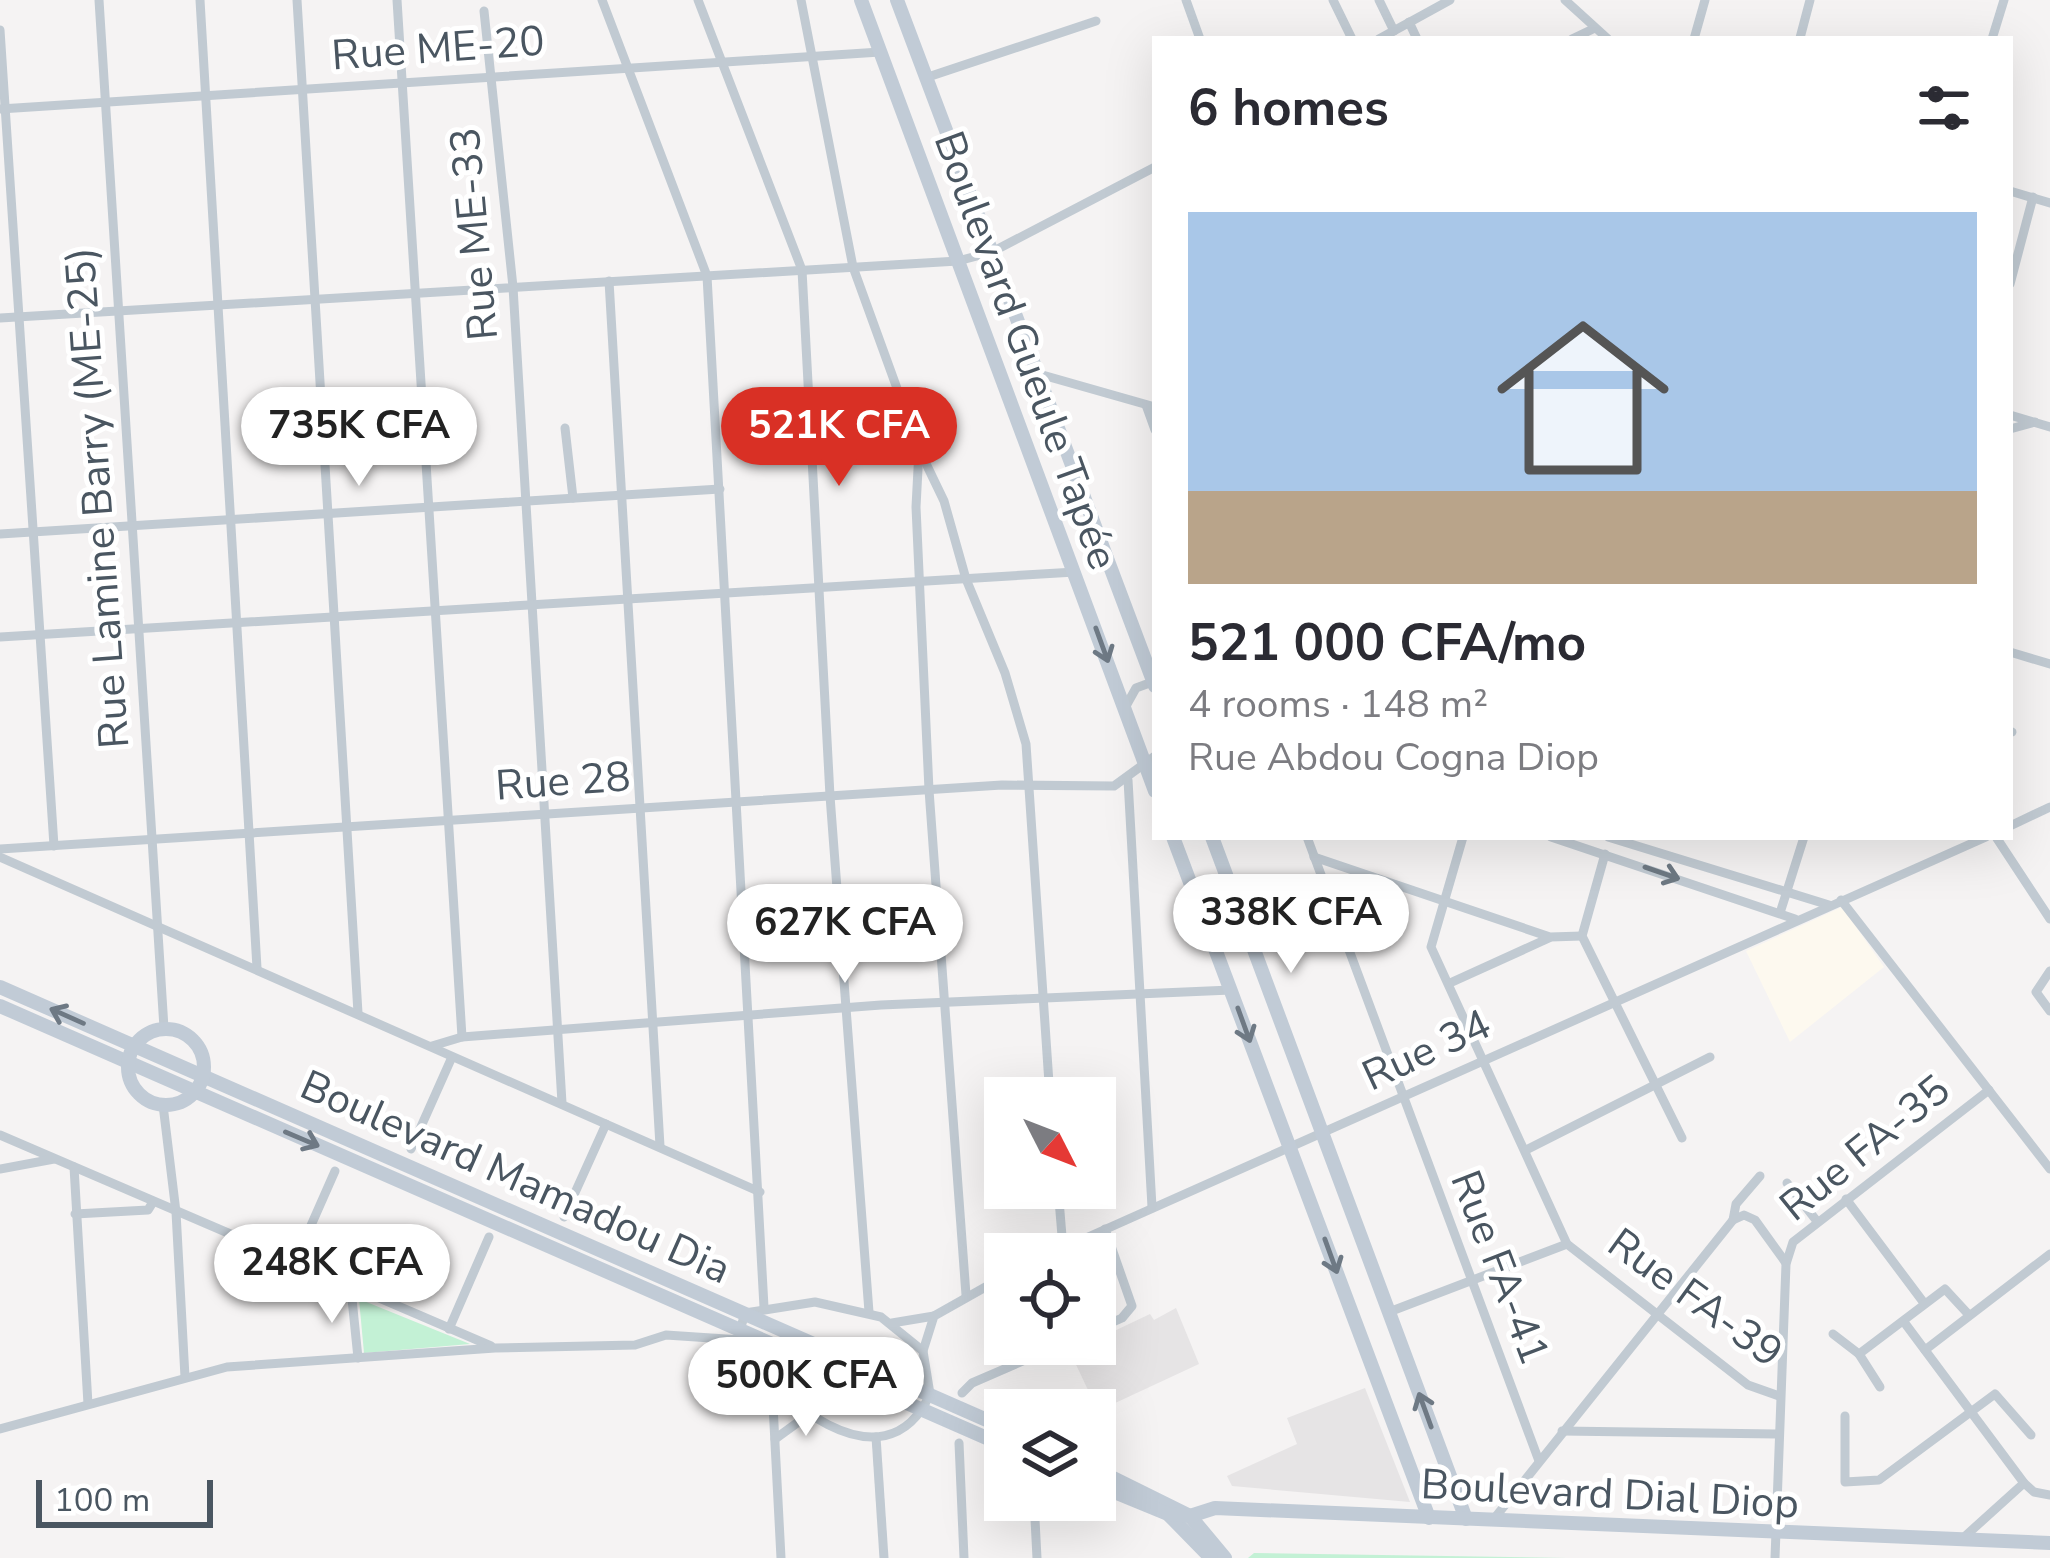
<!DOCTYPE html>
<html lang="en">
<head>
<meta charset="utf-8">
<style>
  body { margin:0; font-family:"Nunito Sans",sans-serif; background:#f2f2f3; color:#2b2b33; height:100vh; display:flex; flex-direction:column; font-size:45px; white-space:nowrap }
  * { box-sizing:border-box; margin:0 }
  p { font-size:39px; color:#7c7c81 }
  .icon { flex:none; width:66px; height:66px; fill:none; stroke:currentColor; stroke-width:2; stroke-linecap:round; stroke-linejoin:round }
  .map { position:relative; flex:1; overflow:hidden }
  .details { position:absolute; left:1152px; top:36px; width:861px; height:804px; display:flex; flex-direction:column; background:#fff; border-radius:0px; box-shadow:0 12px 48px #0002 }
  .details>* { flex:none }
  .needle { width:78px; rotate:132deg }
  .tools { position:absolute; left:984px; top:1077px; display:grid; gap:24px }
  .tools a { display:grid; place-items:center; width:132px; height:132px; border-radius:0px; background:#fff; box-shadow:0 12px 48px #0002; font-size:60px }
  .scale { position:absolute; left:36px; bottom:30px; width:177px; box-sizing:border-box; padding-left:12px; border:6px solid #4a5661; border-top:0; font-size:33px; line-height:42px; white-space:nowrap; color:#4a5661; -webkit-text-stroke:9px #fff; paint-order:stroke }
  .price { position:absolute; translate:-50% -102px; padding:0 27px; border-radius:42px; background:#fff; color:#222; font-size:39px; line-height:78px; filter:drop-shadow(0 3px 6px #0008) }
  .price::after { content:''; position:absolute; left:50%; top:72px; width:36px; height:27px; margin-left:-18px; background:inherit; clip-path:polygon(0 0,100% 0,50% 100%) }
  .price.current { background:#d93025; color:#fff }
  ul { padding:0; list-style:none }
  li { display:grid; align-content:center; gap:24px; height:636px; padding:0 36px }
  li span { display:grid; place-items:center; height:372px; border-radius:0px; color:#555 }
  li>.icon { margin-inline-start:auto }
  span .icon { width:216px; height:216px; fill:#fffc; stroke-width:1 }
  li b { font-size:51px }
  h2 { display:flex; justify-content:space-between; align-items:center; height:144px; padding:0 36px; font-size:51px }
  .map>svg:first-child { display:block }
  .commercial { fill:#fdf9ef }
  .education { fill:#e6e4e5 }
  .green { fill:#c3f1d5 }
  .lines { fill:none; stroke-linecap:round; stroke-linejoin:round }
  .street { stroke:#c1cad2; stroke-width:9 }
  .secondary { stroke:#c1cbd6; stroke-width:14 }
  .oneway { stroke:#6e7984 }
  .oneway2 { stroke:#6e7983 }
  .labels { text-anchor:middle; stroke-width:10; stroke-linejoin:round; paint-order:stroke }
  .street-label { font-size:42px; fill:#4a5661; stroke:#fff }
</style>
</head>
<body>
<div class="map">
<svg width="2050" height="1558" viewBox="0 0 2050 1558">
  <rect width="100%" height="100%" fill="#f5f3f3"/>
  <path class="commercial" d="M1842 907 1884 967 1790 1042 1746 951Z"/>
  <g class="education">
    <path d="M1176 1308 1199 1364 1098 1411 1070 1352 1150 1314 1154 1320Z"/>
    <path d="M1365 1388 1410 1502 1232 1486 1227 1476 1297 1444 1287 1418Z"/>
  </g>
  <g class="green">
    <path d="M359 1299 470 1344 364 1353Z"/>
    <path d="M1254 1553 1567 1558H1248Z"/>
  </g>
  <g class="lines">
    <g class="street">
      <path d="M99 0 164 1028"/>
      <path d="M200 0 257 968"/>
      <path d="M297 0 358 1013"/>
      <path d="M397 0 462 1037"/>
      <path d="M602 0 707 276 764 1307"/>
      <path d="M698 0 802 270 830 796 869 1312"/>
      <path d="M801 0 853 267 919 449 944 501 966 579 1005 673 1026 744 1050 1098"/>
      <path d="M1186 0 1200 39"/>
      <path d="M1333 0 1352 39"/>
      <path d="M1379 0 1394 31"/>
      <path d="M1565 0 1608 39"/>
      <path d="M484 11 513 287 562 1103"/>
      <path d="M1409 22 1417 39"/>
      <path d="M0 30 54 846"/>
      <path d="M1800 38 1810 0"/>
      <path d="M1379 39 1450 0"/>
      <path d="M1572 39 1595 28"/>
      <path d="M1694 39 1705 0"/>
      <path d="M1992 39 2004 0"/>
      <path d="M925 78 1096 21"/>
      <path d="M0 109 880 52"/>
      <path d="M2010 191 2050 203"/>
      <path d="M609 281 660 1146"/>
      <path d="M2010 284 2033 197"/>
      <path d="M0 318 958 261 992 252 1155 167"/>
      <path d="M1039 374 1155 407"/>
      <path d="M1146 405 1155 430"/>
      <path d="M2010 415 2050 427"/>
      <path d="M565 428 573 498"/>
      <path d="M2010 429 2035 422"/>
      <path d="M919 450 916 507 929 790 966 1295"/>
      <path d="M0 534 720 489"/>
      <path d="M0 637 1075 572"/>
      <path d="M2010 652 2050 664"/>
      <path d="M1126 706 1136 688 1155 681"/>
      <path d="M2010 731 2012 732"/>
      <path d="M1128 780 1152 1207"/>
      <path d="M2010 826 2050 807"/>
      <path d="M1307 837 1539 1461"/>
      <path d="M1463 837 1431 947 1567 1244 1748 1385 1779 1396"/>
      <path d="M1551 837 1795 919"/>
      <path d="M1608 837 1829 905"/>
      <path d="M1996 837 2050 919"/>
      <path d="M0 849 1002 785 1114 786 1155 756"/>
      <path d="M1605 854 1582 936 1682 1138"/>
      <path d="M0 857 760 1192"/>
      <path d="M1314 857 1550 937 1582 936"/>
      <path d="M1841 900 2050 1169"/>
      <path d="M1780 913 1804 837"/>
      <path d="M2050 971 2036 992 2050 1011"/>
      <path d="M1450 983 1549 938"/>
      <path d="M432 1046 462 1037 881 1005 1231 990"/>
      <path d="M163 1105 176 1212 185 1377"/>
      <path d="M0 1135 491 1346"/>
      <path d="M411 1149 452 1057"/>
      <path d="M1526 1150 1710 1057"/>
      <path d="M74 1167 88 1404"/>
      <path d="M0 1169 54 1159"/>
      <path d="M1787 1183 1816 1220"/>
      <path d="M1058 1188 1063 1248"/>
      <path d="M1846 1199 1924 1303"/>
      <path d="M75 1214 148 1210 153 1202"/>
      <path d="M564 1217 606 1124"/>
      <path d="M1733 1220 1736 1204 1760 1176"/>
      <path d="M1050 1254 1986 837"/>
      <path d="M294 1264 335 1171"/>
      <path d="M351 1289 358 1358"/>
      <path d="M815 1302 881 1317 923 1351 930 1394C885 1494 767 1396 739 1334L745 1313Z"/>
      <path d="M1389 1312 1567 1244"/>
      <path d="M1904 1322 2024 1483 2034 1492 2050 1495"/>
      <path d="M892 1323 934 1316"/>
      <path d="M449 1329 489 1237"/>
      <path d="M1095 1330 1122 1318 1132 1306 1105 1229"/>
      <path d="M1833 1334 1859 1354 1945 1289 1969 1315"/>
      <path d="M1925 1350 2050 1254"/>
      <path d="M923 1351 934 1316 1005 1276"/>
      <path d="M1859 1354 1880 1387"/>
      <path d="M764 1379 773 1405 781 1558"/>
      <path d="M962 1393 972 1383 1062 1344"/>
      <path d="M1845 1416V1482L1879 1480 1995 1394 2031 1435"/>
      <path d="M0 1429 227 1367 495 1348 635 1345 666 1335 741 1340"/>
      <path d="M1562 1431 1776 1434"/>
      <path d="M876 1437 884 1558"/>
      <path d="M775 1439 808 1415"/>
      <path d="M959 1443 964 1558"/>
      <path d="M1034 1500 1037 1558"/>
      <path d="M1493 1520 1733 1220 1744 1215 1755 1220 1786 1263"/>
      <path d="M1962 1539 2024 1483"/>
      <path d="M1775 1558 1786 1264 1793 1242 1989 1090"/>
    </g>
    <g class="secondary">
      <path d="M861 0 1155 791"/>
      <path d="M897 0 1155 686"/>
      <path d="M1173 837 1429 1518"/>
      <path d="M1212 837 1466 1519"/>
      <path d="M0 987 1005 1428"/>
      <path d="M0 1006 1005 1446"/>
      <circle cx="166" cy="1067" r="38"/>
      <path d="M1095 1469 1190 1516 1225 1558"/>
      <path d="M1095 1484 1168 1514 1211 1558"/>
      <path d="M1168 1514 1190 1516 1215 1508 2050 1543"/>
    </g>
  </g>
  <defs><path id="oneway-shaft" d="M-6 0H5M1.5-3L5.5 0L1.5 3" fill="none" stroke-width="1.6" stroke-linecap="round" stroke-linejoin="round" transform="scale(3)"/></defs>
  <g class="oneway">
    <use href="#oneway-shaft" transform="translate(1102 645) rotate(70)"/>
    <use href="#oneway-shaft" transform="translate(67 1016) rotate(-156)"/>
    <use href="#oneway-shaft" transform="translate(1244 1025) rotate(70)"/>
    <use href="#oneway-shaft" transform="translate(302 1139) rotate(23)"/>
    <use href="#oneway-shaft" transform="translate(1331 1256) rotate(70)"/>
    <use href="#oneway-shaft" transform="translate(1425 1410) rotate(-110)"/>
  </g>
  <use class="oneway2" href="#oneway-shaft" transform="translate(1662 873) rotate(19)"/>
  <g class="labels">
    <g class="street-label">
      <text transform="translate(438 47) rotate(-4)" y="15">Rue ME-20</text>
      <text transform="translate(473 234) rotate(-95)" y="15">Rue ME-33</text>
      <text transform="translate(1027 350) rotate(70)" y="15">Boulevard Gueule Tapée</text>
      <text transform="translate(96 498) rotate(-94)" y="15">Rue Lamine Barry (ME-25)</text>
      <text transform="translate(563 780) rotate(-4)" y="15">Rue 28</text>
      <text transform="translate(1426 1049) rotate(-25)" y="15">Rue 34</text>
      <text transform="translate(1864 1147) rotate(-39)" y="15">Rue FA-35</text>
      <text transform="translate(516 1176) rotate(24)" y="15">Boulevard Mamadou Dia</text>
      <text transform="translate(1501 1267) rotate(69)" y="15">Rue FA-41</text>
      <text transform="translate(1696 1297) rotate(36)" y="15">Rue FA-39</text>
      <text transform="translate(1610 1493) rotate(3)" y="15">Boulevard Dial Diop</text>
    </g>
  </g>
</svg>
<div class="tools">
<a><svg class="needle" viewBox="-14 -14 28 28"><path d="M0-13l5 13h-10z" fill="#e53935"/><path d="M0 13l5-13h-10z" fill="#7c7c81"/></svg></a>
<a><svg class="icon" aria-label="locate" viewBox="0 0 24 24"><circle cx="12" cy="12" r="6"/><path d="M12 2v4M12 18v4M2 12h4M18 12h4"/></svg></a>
<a><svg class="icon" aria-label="layers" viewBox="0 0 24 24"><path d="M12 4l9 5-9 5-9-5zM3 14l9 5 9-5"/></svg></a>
</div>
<div class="scale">100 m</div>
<b class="price" style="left:359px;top:489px">735K CFA</b>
<b class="price current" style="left:839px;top:489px">521K CFA</b>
<b class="price" style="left:1291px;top:976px">338K CFA</b>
<b class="price" style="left:845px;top:986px">627K CFA</b>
<b class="price" style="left:332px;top:1326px">248K CFA</b>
<b class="price" style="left:806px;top:1439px">500K CFA</b>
<section class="details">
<h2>6 homes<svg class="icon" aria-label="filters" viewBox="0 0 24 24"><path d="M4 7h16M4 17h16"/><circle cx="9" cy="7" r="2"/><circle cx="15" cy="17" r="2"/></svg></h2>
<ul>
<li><span style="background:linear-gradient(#a9c7e8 75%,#b9a48a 0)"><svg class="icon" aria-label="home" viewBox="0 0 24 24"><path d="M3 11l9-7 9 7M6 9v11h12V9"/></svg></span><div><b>521 000 CFA/mo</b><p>4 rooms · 148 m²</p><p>Rue Abdou Cogna Diop</p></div></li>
</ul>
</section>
</div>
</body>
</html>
